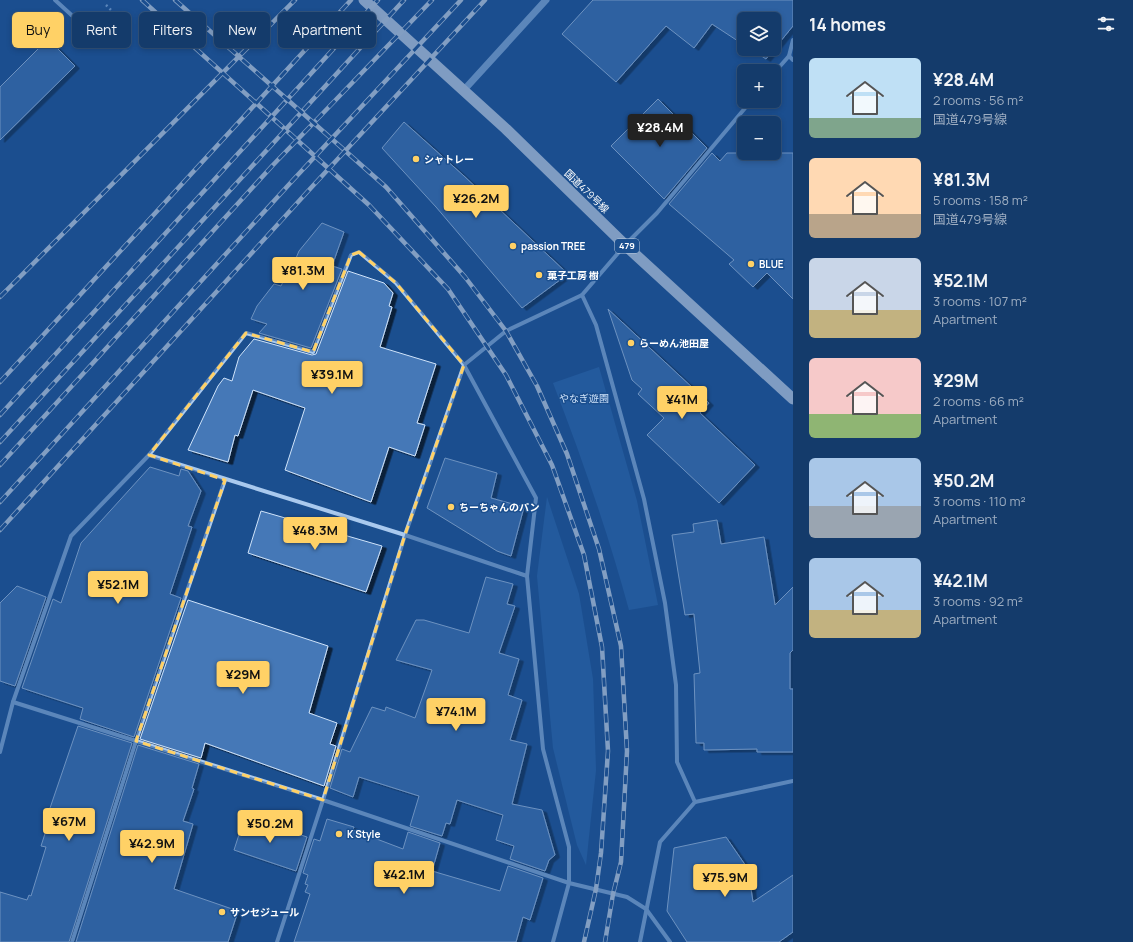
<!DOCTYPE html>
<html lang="en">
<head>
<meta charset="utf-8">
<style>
  body { margin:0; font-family:Manrope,"Noto Sans JP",sans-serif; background:#214673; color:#f1f3f6; height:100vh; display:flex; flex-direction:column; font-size:15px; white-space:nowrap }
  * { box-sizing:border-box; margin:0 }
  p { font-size:13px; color:#9dadc1 }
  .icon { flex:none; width:22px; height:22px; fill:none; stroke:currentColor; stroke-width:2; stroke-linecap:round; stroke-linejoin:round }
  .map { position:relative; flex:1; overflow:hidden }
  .details { display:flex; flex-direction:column; background:#143b6b; width:340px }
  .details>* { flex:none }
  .guide { position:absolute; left:12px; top:12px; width:380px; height:36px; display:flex; gap:8px }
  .buttons { position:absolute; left:737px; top:12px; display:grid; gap:8px }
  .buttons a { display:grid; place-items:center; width:44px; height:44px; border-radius:6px; background:#143b6b; box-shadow:0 2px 6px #0003,0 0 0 1px #33557e; font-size:20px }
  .price { position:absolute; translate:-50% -34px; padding:0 9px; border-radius:4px; background:#ffd166; color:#111; font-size:13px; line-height:26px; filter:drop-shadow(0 1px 2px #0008) }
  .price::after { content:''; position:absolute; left:50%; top:24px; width:12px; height:9px; margin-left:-6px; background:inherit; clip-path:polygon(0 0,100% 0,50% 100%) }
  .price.selected { background:#222; color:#fff }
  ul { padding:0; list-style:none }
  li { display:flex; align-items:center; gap:12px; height:100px; padding:0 16px }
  li span { display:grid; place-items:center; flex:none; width:112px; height:80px; border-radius:6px; color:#555 }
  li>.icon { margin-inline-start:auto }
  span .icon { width:48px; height:48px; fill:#fffc; stroke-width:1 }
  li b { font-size:17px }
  h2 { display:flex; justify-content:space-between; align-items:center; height:48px; padding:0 16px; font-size:17px }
  .pill { padding:0 14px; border-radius:6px; background:#143b6b; box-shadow:0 2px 6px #0003,0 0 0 1px #33557e; font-size:14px; line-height:36px }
  .pill.selected { background:#ffd166; color:#111 }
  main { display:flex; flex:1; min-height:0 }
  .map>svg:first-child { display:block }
  .green { fill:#2e69ad }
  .building { fill:#4478b7; stroke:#cfe3fa; filter:url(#shadow) }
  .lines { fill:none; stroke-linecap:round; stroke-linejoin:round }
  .path { stroke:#a9c9ee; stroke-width:2.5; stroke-dasharray:2 3; stroke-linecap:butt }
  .minor { stroke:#a9c9ee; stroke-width:4 }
  .tertiary { stroke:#a9c9ee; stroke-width:7 }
  .trunk { stroke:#f8faff; stroke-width:11 }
  .rail-casing { stroke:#fff; stroke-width:4.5 }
  .rail { stroke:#1b4f8f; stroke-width:3; stroke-dasharray:9; stroke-linecap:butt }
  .marked { fill:none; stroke:#ffd166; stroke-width:3; stroke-dasharray:8 5; stroke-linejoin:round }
  .poi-dot { fill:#ffd166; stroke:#1b4f8f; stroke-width:1.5 }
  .labels { text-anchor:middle; stroke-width:3; stroke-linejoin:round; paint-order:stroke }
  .shield { fill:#1b4f8f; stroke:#bbcadd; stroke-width:1 }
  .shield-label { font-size:9px; font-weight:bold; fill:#fff }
  .poi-label { font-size:10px; font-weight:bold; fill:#fff; stroke:#1b4f8f; text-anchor:start }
  .street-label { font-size:10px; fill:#fff; stroke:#1b4f8f }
  .park-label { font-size:10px; fill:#cfe3fa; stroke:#1b4f8f }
</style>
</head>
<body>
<main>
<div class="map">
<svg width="793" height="942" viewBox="0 0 793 942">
  <defs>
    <filter id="shadow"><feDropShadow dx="4.5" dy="2.5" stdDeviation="0" flood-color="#0009"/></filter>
  </defs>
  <rect width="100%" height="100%" fill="#1b4f8f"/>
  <g class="green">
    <path d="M599 367 637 501 658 605 629 610C608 533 582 458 553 383Z"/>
    <path d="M547 497 579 594 593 679 596 770 586 865 577 845 553 748 537 576Z"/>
  </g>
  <g class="building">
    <path d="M593 0H793V26L766 59 751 49H774V19H744V45L712 24 694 48 666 26 616 82 562 34Z"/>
    <path d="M48 39 75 66 0 140V87Z"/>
    <path d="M658 99 707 148 664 199 611 146Z"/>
    <path d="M404 122 464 176 568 274 522 308 436 207 382 148Z"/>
    <path d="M712 153 720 161 727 153H793V299L767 273 753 287 729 264 734 260 669 204Z"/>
    <path d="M322 223 344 232 332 266 342 269 311 348 259 333 267 324 251 319 257 306 274 284 281 286 289 269 291 270 299 251Z"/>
    <path d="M348 271 384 283 393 293 389 306 392 307 380 347 436 364 417 423 425 425 415 456 389 447 371 502 285 470 305 408 253 390 238 436 235 435 228 462 188 450 218 386 224 378 232 381 239 357 254 339 312 355 316 354Z"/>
    <path d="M608 309 709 403 700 413 755 465 719 503 647 435 664 418 638 394 642 389 632 380Z"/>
    <path d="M445 458 497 473 491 498 524 507 511 556 497 551 427 508Z"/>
    <path d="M150 467 179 476 181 469 188 471 201 491 188 526 192 527 170 594 181 598 134 737 80 719 83 708 22 688 53 599 61 603 81 543Z"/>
    <path d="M261 511 382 546 366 592 248 553Z"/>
    <path d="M717 520 721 544 764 537 775 605 793 587V650L790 653V689H793V752H757V749L704 750V743H696L694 674 700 673 694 614 685 615 672 535 694 532 693 524Z"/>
    <path d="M486 577 513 584 507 604 515 606 499 653 519 659 508 695 522 700 510 740 527 744 512 804 542 810 555 855 549 860 545 871 510 859 514 846 496 840 503 815 457 800 450 824 446 823 442 836 410 826 419 796 359 777 353 797 330 788 342 749 350 752 372 707 385 711 386 707 415 718 432 670 396 660 416 620H424L469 633Z"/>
    <path d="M17 586 46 597 15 686 0 681V603Z"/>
    <path d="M188 600 328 646 309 713 337 723 330 744 336 746 324 786 205 743 201 758 140 739Z"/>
    <path d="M78 726 132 743 69 942H0V892L27 900 29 895 31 896 46 847 41 846 52 812 49 811Z"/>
    <path d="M138 745 199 764 192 788 194 789 183 821 193 824 174 889 238 911 228 942H76Z"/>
    <path d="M245 816 307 837 296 871 234 850Z"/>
    <path d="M327 819 354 827 353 830 403 849 408 832 440 843 432 871 500 891 508 866 543 878 530 920 523 917 516 942H294L310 894 305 892 308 885 305 884 308 875 303 873 314 839 320 841Z"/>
    <path d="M726 837 748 869 753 902 793 875V932L779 942H687L667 911 674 848Z"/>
  </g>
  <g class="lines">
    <g class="path">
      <path d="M106 5 119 18 110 27 106 24"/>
      <path d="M110 27 118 31"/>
    </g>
    <g class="minor">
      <path d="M55 0 89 31"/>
      <path d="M789 56 793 60"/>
      <path d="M774 73 789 56 793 40"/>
      <path d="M582 295 596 325 644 499 665 603 676 685 677 762 695 802"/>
      <path d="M149 455 405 535 527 576"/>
      <path d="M13 702 323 800 569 883 627 897 646 909 670 942"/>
      <path d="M0 752 13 702 71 536 149 455 246 333 313 352 351 255 359 252 396 283 464 365 536 498 527 576 543 749 569 847V883L553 942"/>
      <path d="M72 942 136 741 225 480"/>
      <path d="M277 942 323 800 405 535 464 365 506 331 582 295 625 245 657 213 751 101"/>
      <path d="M640 942 660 842 695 802 793 781"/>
    </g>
    <path class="tertiary" d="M463 91 546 0"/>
    <path class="trunk" d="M364 0 506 129 625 245 793 399"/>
    <g class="rail-casing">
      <g id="rail">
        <path d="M142 0 369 205 448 289 506 375 552 465 584 555 602 647 608 751 601 853 596 889 584 942"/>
        <path d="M175 0 386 187 465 277 506 331 537 386 567 454 599 549 621 646 627 751 621 862 613 894 605 942"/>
        <path d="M0 297 295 0"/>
        <path d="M0 382 351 0"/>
        <path d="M0 415 378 0"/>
        <path d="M0 442 404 0"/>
        <path d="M0 465 273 165 432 0"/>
        <path d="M0 502 294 179 461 0"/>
        <path d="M0 530 309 190 485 0"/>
      </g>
    </g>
    <use href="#rail" class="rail"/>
  </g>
  <path d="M0 0H793V942H0ZM359 252 396 283 464 365 405 535 323 800 136 741 225 480 149 455 246 333 313 352 351 255Z" fill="#1b4f8f" fill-opacity=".55" fill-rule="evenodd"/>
  <path class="marked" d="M359 252 396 283 464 365 405 535 323 800 136 741 225 480 149 455 246 333 313 352 351 255Z"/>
  <g class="poi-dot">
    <circle cx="416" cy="159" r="4"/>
    <circle cx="513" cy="246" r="4"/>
    <circle cx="751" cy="264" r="4"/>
    <circle cx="539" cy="275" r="4"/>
    <circle cx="631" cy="343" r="4"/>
    <circle cx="451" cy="507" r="4"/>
    <circle cx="339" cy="834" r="4"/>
    <circle cx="222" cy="912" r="4"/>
  </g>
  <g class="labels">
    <rect class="shield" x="615" y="239" width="24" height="14" rx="3"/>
    <g class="shield-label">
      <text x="627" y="249">479</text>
    </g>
    <g class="poi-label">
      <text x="424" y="163">シャトレー</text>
      <text x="521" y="250">passion TREE</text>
      <text x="759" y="268">BLUE</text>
      <text x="547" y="279">菓子工房 樹</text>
      <text x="639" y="347">らーめん池田屋</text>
      <text x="459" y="511">ちーちゃんのパン</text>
      <text x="347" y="838">K Style</text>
      <text x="230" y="916">サンセジュール</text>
    </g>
    <g class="street-label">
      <text transform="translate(587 191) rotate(44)" y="4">国道479号線</text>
    </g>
    <g class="park-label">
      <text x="584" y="402">やなぎ遊園</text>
    </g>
  </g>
</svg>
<div class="buttons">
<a><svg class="icon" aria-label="layers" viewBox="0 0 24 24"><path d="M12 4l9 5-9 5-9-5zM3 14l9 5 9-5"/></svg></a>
<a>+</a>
<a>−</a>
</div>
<b class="price selected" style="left:660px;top:148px">¥28.4M</b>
<b class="price" style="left:476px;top:219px">¥26.2M</b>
<b class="price" style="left:303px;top:291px">¥81.3M</b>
<b class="price" style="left:332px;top:395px">¥39.1M</b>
<b class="price" style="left:682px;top:420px">¥41M</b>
<b class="price" style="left:315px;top:551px">¥48.3M</b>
<b class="price" style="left:118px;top:605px">¥52.1M</b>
<b class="price" style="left:243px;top:695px">¥29M</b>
<b class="price" style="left:456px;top:732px">¥74.1M</b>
<b class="price" style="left:69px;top:842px">¥67M</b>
<b class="price" style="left:270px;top:844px">¥50.2M</b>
<b class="price" style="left:152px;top:864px">¥42.9M</b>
<b class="price" style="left:404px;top:895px">¥42.1M</b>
<b class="price" style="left:725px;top:898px">¥75.9M</b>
<div class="guide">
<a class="pill selected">Buy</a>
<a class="pill">Rent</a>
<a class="pill">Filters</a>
<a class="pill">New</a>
<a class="pill">Apartment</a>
</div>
</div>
<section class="details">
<h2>14 homes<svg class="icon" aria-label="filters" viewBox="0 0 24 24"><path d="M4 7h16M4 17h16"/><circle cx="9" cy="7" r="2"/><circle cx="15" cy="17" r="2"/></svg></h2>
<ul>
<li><span style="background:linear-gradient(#bfe0f5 75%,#7fa58c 0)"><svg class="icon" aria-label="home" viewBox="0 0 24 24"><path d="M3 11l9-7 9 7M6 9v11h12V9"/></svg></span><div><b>¥28.4M</b><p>2 rooms · 56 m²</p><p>国道479号線</p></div></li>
<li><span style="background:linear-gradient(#ffd9b3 70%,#b9a48a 0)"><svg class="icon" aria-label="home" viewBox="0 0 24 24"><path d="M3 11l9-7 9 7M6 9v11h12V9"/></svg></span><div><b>¥81.3M</b><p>5 rooms · 158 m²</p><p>国道479号線</p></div></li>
<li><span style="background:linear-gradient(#c9d6e8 65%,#c2b280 0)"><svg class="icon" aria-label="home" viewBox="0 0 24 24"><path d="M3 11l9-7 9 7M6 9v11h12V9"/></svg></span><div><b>¥52.1M</b><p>3 rooms · 107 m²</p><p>Apartment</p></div></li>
<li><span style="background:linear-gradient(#f6c9c9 70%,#8fb573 0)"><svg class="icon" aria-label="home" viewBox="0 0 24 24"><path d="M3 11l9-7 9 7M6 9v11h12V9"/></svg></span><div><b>¥29M</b><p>2 rooms · 66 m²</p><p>Apartment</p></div></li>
<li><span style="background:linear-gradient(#a9c7e8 60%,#9aa5b1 0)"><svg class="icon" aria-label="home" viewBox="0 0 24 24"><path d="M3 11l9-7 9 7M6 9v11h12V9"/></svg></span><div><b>¥50.2M</b><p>3 rooms · 110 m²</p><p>Apartment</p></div></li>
<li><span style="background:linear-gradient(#a9c7e8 65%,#c2b280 0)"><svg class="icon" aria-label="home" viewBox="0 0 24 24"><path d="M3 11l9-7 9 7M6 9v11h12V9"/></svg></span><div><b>¥42.1M</b><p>3 rooms · 92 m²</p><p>Apartment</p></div></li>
</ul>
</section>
</main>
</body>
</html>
